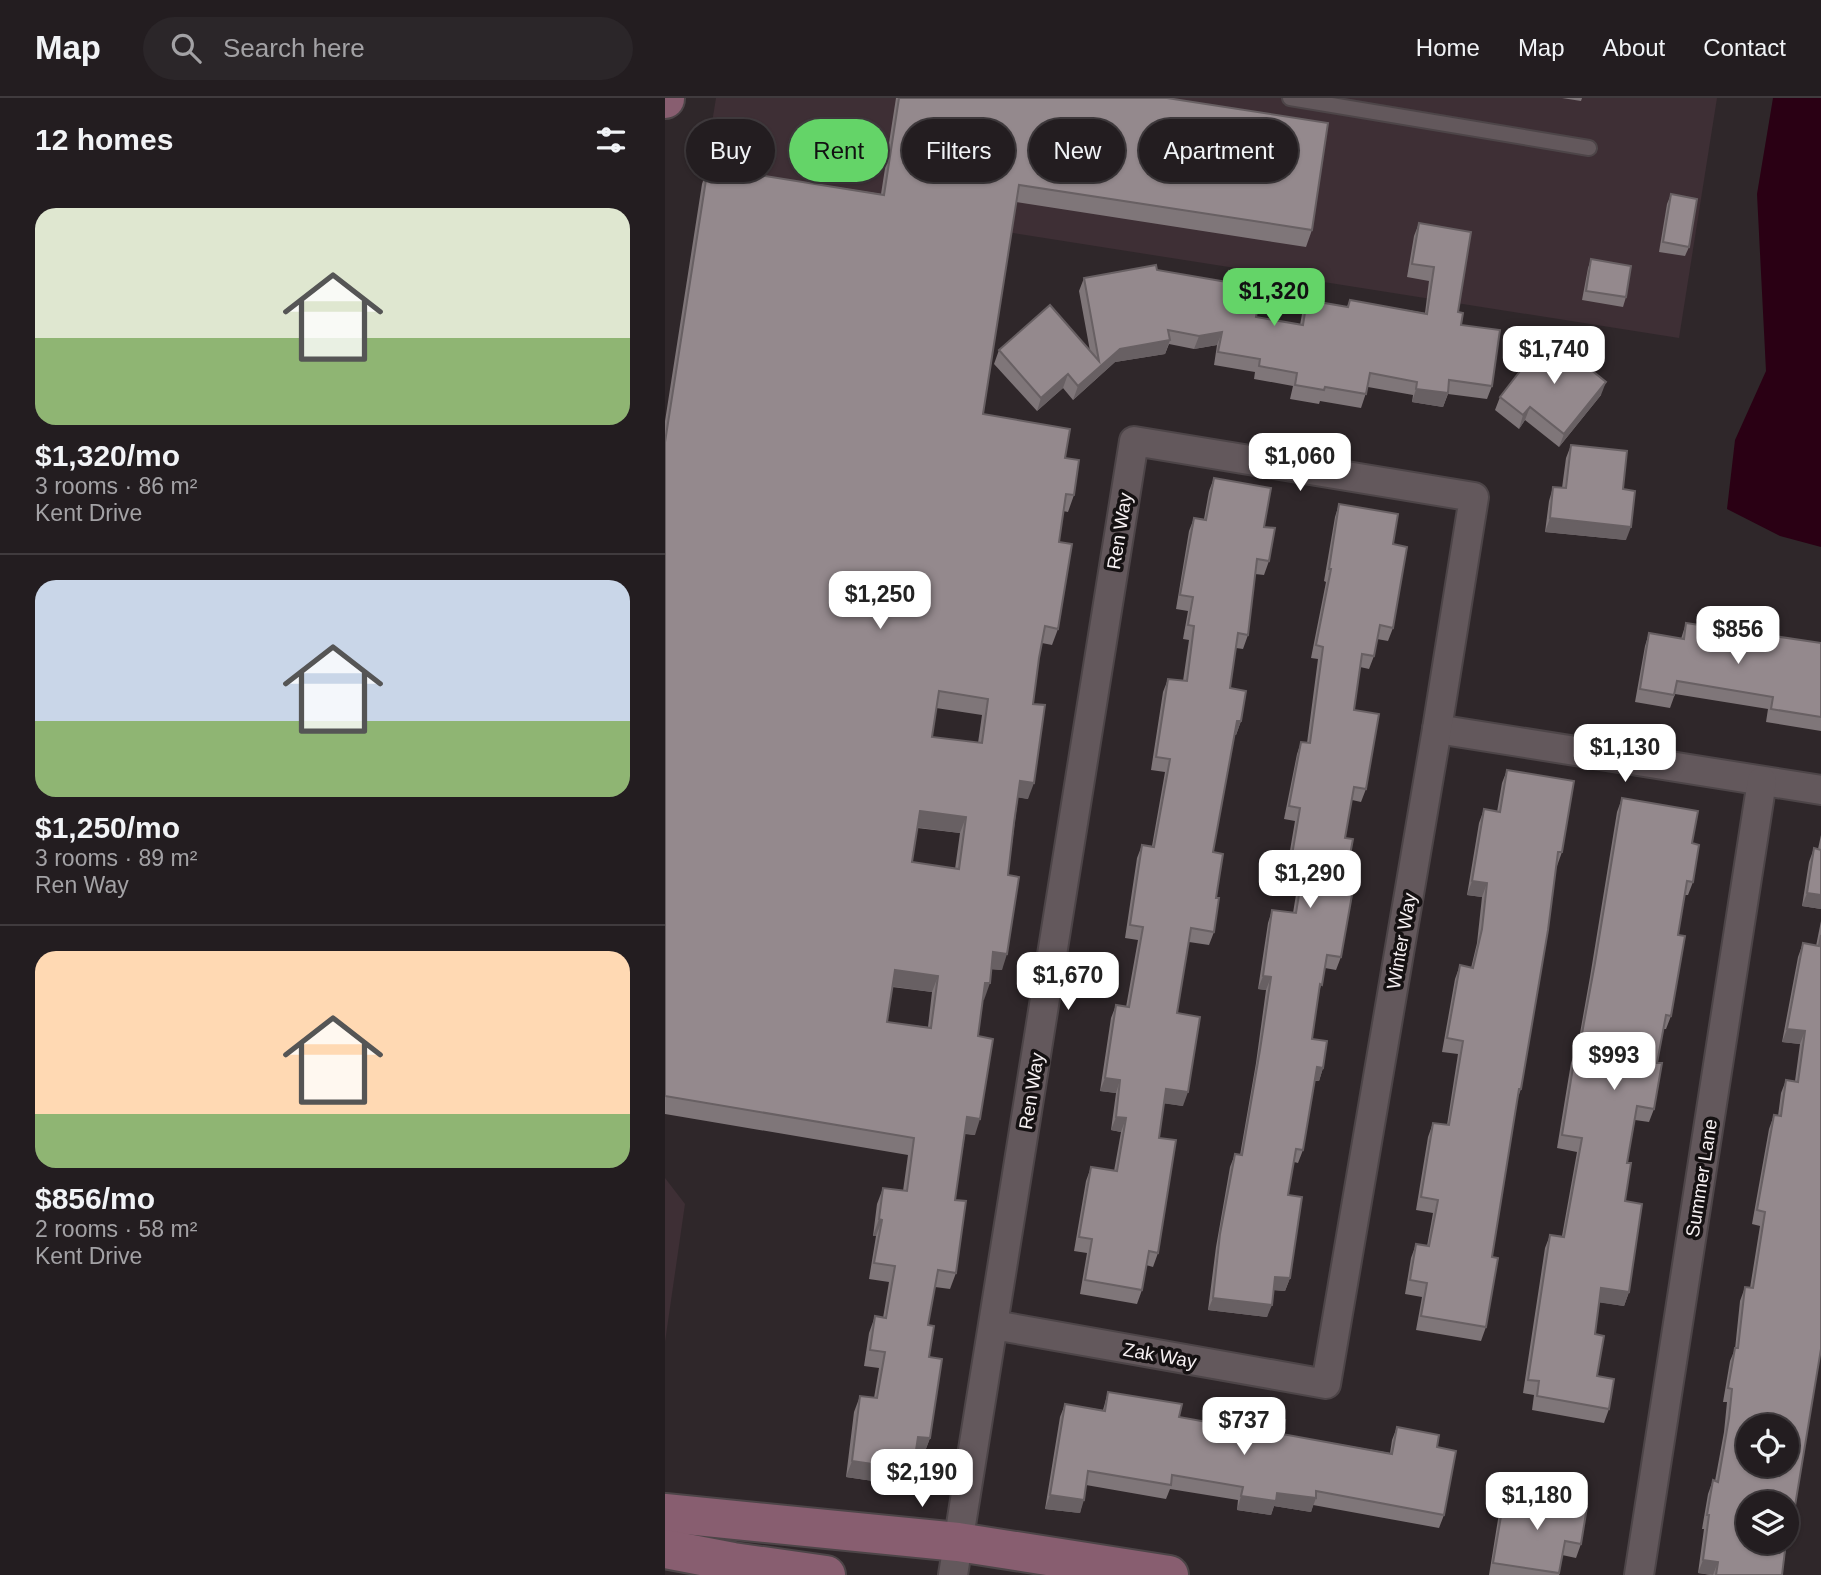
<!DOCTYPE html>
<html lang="en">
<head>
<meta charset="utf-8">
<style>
  body { margin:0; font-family:Arial,sans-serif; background:#2b2629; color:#f1f3f6; height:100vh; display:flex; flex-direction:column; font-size:26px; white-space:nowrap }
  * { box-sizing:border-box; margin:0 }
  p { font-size:23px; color:#a3a2a5 }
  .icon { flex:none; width:38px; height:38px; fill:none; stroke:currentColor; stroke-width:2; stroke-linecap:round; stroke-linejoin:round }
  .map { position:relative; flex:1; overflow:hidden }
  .side { display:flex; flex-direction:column; background:#231d20; width:665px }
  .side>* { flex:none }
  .banner { position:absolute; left:21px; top:21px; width:665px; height:63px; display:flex; gap:14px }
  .fabs { position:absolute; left:1071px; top:1316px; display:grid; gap:14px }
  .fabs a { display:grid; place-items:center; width:63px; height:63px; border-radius:50%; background:#231d20; box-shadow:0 2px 5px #0004,0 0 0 2px #403b3e; font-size:35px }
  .price { position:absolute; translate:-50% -60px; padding:0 16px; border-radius:14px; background:#fff; color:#222; font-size:23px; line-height:46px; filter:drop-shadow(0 2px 4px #0008) }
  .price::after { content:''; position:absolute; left:50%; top:42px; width:21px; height:16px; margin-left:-10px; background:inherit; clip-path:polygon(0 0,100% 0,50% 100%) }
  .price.active { background:#64d468; color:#111 }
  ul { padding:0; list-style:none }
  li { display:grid; align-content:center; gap:14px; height:371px; padding:0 35px }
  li+li { border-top:2px solid #403b3e }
  li span { display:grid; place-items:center; height:217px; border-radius:21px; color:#555 }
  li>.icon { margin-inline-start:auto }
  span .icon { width:126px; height:126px; fill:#fffc; stroke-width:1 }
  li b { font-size:30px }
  h2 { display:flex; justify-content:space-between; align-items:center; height:84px; padding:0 35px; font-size:30px }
  .tag { padding:0 24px; border-radius:32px; background:#231d20; box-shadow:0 2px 5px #0004,0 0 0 2px #403b3e; font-size:24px; line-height:63px }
  .tag.active { background:#64d468; color:#111 }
  header { display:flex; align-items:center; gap:42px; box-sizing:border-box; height:98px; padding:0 35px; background:#231d20; border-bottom:2px solid #403b3e }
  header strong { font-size:33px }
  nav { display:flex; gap:38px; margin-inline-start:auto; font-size:24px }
  .search { width:490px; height:63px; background:#2b2629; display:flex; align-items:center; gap:18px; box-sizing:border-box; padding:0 24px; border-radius:38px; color:#a3a2a5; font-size:26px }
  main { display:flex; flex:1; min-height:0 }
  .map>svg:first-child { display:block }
  .built { fill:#3e2f35 }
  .water { fill:#2a0014 }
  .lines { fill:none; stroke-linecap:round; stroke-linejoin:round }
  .lane-casing { stroke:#4d4548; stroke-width:18 }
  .street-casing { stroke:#4d4548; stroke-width:32 }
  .secondary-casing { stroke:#4d4548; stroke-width:42 }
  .lane { stroke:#63585c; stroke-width:14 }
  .street { stroke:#63585c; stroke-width:28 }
  .secondary { stroke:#885e70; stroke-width:38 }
  .wall { fill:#7f7679; fill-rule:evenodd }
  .shaded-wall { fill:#686063 }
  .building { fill:#94898d; stroke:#686063; stroke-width:2; fill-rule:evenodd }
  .labels { text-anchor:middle; stroke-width:7; stroke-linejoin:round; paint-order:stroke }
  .street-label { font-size:19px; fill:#f6f0f2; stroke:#151112 }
</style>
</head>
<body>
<header>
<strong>Map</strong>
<div class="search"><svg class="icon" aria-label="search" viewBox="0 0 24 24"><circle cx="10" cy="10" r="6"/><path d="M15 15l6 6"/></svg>Search here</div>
<nav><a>Home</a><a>Map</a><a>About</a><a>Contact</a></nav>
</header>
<main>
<section class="side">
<h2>12 homes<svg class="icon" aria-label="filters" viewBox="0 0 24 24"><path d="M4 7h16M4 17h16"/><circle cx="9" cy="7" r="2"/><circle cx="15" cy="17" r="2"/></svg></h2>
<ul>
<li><span style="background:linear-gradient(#dfe7d0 60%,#8fb573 0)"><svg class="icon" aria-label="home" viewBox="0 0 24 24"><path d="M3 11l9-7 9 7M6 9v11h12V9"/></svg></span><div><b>$1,320/mo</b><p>3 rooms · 86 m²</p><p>Kent Drive</p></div></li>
<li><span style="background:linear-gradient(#c9d6e8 65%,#8fb573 0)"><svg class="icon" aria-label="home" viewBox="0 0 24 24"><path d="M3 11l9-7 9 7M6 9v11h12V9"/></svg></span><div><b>$1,250/mo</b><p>3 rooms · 89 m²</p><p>Ren Way</p></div></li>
<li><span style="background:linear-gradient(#ffd9b3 75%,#8fb573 0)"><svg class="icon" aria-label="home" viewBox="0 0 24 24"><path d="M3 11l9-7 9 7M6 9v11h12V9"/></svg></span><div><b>$856/mo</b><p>2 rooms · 58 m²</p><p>Kent Drive</p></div></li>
</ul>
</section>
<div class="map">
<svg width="1156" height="1477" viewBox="0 0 1156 1477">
  <rect width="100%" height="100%" fill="#2f272a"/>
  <g class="built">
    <path d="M51 0H1052L1014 240 37 86Z"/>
    <path d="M0 1080 20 1106 0 1244Z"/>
  </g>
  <path class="water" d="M1108 0H1156V449L1115 438 1062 411 1070 342 1101 273 1092 96Z"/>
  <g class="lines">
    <g class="lane-casing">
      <path id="lane" d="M625 0 924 50"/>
    </g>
    <g class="street-casing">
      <g id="street">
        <path d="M772 631 1156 692"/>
        <path d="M288 1477 469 343 809 399 772 631 661 1286 329 1227"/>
        <path d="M974 1477 1097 683"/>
      </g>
    </g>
    <g class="secondary-casing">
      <g id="secondary">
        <path d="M0 1V0"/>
        <path d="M0 1415 293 1444 504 1477"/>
        <path d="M0 1451 68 1464 161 1477"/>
      </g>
    </g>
    <use href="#lane" class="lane"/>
    <use href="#street" class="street"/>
    <use href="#secondary" class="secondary"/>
  </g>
  <g class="wall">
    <path d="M231 0H502L647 132 641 149 351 104 318 316 400 360 409 397 403 414 398 413 394 444 393 531 387 547 377 545 374 560 368 606 363 701 353 699 343 777 337 872 326 871 318 902 313 938 310 1037 300 1036 290 1102 291 1175 285 1191 270 1189 263 1227 265 1340 259 1356 250 1355 242 1388 181 1379 189 1314 195 1298 209 1300 214 1270 199 1268 204 1235 210 1218 218 1220 224 1184 204 1181 211 1138H208L212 1106 218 1090 238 1093 243 1057 0 1016V323L37 86 43 69 216 96ZM271 610 317 617 313 645 267 639ZM252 730 295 735 290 771 247 764ZM227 889 267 894 263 929 222 924Z"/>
    <path d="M897 0H917L916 3Z"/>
    <path d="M1006 96 1024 149 1020 158 994 154 1002 106Z"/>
    <path d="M754 125 793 214 796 227 827 288 822 301 783 296 778 309 747 304 748 297 703 289 696 310 655 303 654 306 625 301 628 288 589 281 590 274 549 267 552 247 529 251 504 246 500 256 450 264 408 302 398 290 372 313 329 266 334 252 425 253 414 193 419 180 492 172 560 184 564 173 591 219 635 227 637 216 642 202 682 209 685 202 760 215 764 183 742 179 749 138Z"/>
    <path d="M926 161 961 199 958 209 917 202 923 170Z"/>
    <path d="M936 297 894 349 860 322 854 331 830 312 835 299Z"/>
    <path d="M906 347 958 391 961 442 880 434 884 403 888 389 897 390 901 360Z"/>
    <path d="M549 380 599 429 604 463 599 477 590 476 583 537 578 551 571 550 565 590 576 623 571 637H569L548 754 551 800 549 834 544 847 524 844 512 915 518 1008 499 1005 494 1040 493 1155 488 1169 481 1167 477 1192 472 1206 415 1196 422 1155 409 1153 421 1083 426 1069 449 1073 456 1034 446 1032 451 995 435 993 446 920 451 907 461 909 473 842 460 840 472 760 477 747 487 748 500 674 486 672 498 594 503 581 518 583 524 542 518 541 523 513 511 511 524 433 529 420 539 421 544 393Z"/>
    <path d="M674 406 728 446V530L723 543 712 541 709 558 704 571 695 569 689 612 701 691 696 704 687 702 680 740 681 778 676 859 671 872 660 870 653 899 647 941 658 970 654 983H650L638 1052 633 1065 629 1064 623 1097 625 1180 620 1193 609 1192 602 1219 543 1212 551 1149 565 1069 570 1056 575 1057 591 965 601 892 593 891 603 825 607 812 628 815 635 772 622 770 630 723 619 721 632 656 636 644 642 645 653 561 646 560 661 484 659 483 670 419Z"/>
    <path d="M1021 525 1156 545V633L1101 624 1103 611 1010 596 1005 610 970 604 980 548 984 535 1016 541Z"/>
    <path d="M842 672 897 754 892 768H891L856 991 852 1002 827 1159 821 1229 816 1243 751 1232 757 1199 740 1196 746 1160 751 1146 762 1148 768 1115 751 1112 763 1039 768 1025 782 1027 793 956 777 954 790 881 795 867 806 870 812 845 817 799 802 797 814 725 819 711 832 714 837 685Z"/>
    <path d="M957 700 1027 745 1028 784 1023 797H1020L1013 837 1006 918 1001 931H998L992 965 989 1011 984 1024 970 1022 962 1065 960 1103 964 1194 959 1208 934 1204 930 1236 932 1278 944 1311 939 1325 867 1312 869 1297 858 1295 880 1150 885 1137 897 1138 912 1054 892 1050 906 965 911 951 912 952 925 879 952 714Z"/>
    <path d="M1156 737V811L1137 808 1144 764 1149 750 1153 751Z"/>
    <path d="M1156 823V1251L1126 1432 1122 1443 1117 1477H1046L1033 1475 1039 1431H1037L1043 1396 1048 1382 1050 1383 1059 1334 1062 1304H1058L1065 1263 1070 1251 1075 1203 1080 1189 1085 1190 1095 1128 1087 1126 1104 1031 1109 1017 1113 1018 1116 995 1121 982 1130 983 1135 946 1117 944 1133 859 1138 845 1151 848Z"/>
    <path d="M443 1294 514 1319 583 1331 588 1318 617 1336 725 1355 727 1342 732 1329 772 1349 779 1417 774 1430 648 1407 646 1414 609 1408 606 1417 572 1412 573 1402 505 1391 501 1401 421 1387 415 1415 380 1411 395 1319 400 1306 438 1312Z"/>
    <path d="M840 1395 916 1446 911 1460 897 1457 894 1477H824L835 1409Z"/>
  </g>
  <g class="shaded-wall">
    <path d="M557 234 552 247 529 251 534 238Z"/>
    <path d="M505 242 500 256 450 264 408 302 413 288 455 251Z"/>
    <path d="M403 276 398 290 372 313 376 300Z"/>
    <path d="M941 284 936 297 894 349 899 336Z"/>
    <path d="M751 291 783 295 778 309 747 304Z"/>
    <path d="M865 309 860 322 854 331 858 317Z"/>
    <path d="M885 420 966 429 961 442 880 434Z"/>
    <path d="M572 623H576L571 637 567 636Z"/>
    <path d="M355 683 369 685 363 701 349 699Z"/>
    <path d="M255 713 301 719 295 735 249 729Z"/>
    <path d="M807 783 822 785 817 799 802 797Z"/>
    <path d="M1142 795 1156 797V811L1137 808Z"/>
    <path d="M328 854 342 856 337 872 323 871Z"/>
    <path d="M230 872 273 878 267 894 224 888Z"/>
    <path d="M598 878 606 879 601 892 593 891Z"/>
    <path d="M320 885H325L319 902 314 901Z"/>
    <path d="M1122 931 1140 933 1135 946 1117 944Z"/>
    <path d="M652 969 658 970 654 983 647 982Z"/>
    <path d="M440 980 455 982 451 995 435 993Z"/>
    <path d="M501 991 523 994 518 1008 496 1005Z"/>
    <path d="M302 1019 315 1021 310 1037 296 1035Z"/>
    <path d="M451 1019 461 1020 456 1034 446 1032Z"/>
    <path d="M214 1121 217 1122 211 1138H208Z"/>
    <path d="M610 1179 625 1180 620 1193 606 1192Z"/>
    <path d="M936 1190 964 1194 959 1208 931 1204Z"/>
    <path d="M548 1200 607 1207 602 1219 543 1212Z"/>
    <path d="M253 1339 265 1340 259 1356 247 1355Z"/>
    <path d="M187 1363 248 1372 242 1388 181 1379Z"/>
    <path d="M612 1395 651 1400 646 1414 609 1408 606 1417 572 1412 576 1398Z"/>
    <path d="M385 1397 419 1402 415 1415 380 1411Z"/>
    <path d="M1038 1462 1053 1464 1048 1477 1033 1475Z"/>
  </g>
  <g class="building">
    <path d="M234 0H502L663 25 647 132 354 87 318 316 405 331 400 360 414 362 409 397 401 396 394 444 407 446 393 531 380 528 374 560 368 606 380 607 369 685 355 683 349 725 343 777 354 779 342 856 328 854 325 885H320L313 938 328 941 315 1021 302 1019 290 1102 301 1103 291 1175 273 1172 263 1227 269 1228 264 1259 277 1261 265 1340 253 1339 248 1372 187 1363 195 1298 212 1300 220 1254 205 1252 210 1218 221 1220 230 1168 209 1165 217 1122 214 1121 218 1090 242 1093 249 1040 0 998V344L43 69 219 97ZM274 593 323 601 317 645 267 639ZM255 713 301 719 294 771 247 764ZM230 872 273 878 266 930 222 924Z"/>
    <path d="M1006 96 1032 101 1024 149 998 144Z"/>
    <path d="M754 125 806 134 793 214 798 215 796 227 835 232 827 288 784 282 783 295 751 291 752 284 705 275 701 296 660 289 659 292 630 287 632 275 594 268 595 261 553 254 557 234 534 238 503 232 505 242 455 251 413 288 403 276 376 300 334 252 385 207 434 263 419 180 491 167 492 172 562 184 564 173 598 179 591 219 638 227 642 202 683 209 685 202 762 216 769 169 747 166Z"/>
    <path d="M926 161 966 168 961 199 921 193Z"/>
    <path d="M883 237 941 284 899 336 865 309 858 317 835 299Z"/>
    <path d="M906 347 962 353 958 391 970 393 966 429 885 420 888 389 901 390Z"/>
    <path d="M549 380 606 390 599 429 610 430 604 463 592 461 583 537 573 535 565 590 581 593 576 623H572L548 754 558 756 551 800H554L549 834 526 830 512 915 535 919 523 994 501 991 494 1040 511 1042 493 1155 484 1153 477 1192 420 1182 427 1141 414 1139 426 1069 452 1073 461 1020 451 1019 455 982 440 980 451 907 464 909 478 829 465 827 477 747 489 749 505 661 491 659 503 581 522 583 529 528 523 527 528 499 515 497 529 420 541 422Z"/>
    <path d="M674 406 733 416 728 446 742 449 728 530 715 527 709 558 697 556 689 612 714 616 701 691 689 689 680 740 688 741 681 778 690 780 676 859 662 857 657 887 655 886 647 941 662 943 658 970 652 969 638 1052 631 1051 623 1097 637 1099 625 1180 610 1179 607 1207 548 1200 555 1136 570 1056 577 1057 595 952 606 879 598 878 607 812 631 815 640 760 627 757 635 710 624 708 636 644 645 645 658 549 651 547 666 471H664Z"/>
    <path d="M1021 525 1156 545V619L1106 611 1108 599 1012 583 1009 597 975 591 984 535 1019 541Z"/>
    <path d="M842 672 909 683 897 754H893L883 832 856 991H854L827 1159 833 1160 821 1229 756 1218 762 1185 745 1182 751 1146 764 1148 773 1102 756 1099 768 1025 784 1027 798 943 782 940 795 867 808 870 817 831 822 785 807 783 819 711 835 714Z"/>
    <path d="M957 700 1033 713 1027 745 1034 747 1028 784 1022 783 1013 837 1020 838 1006 918 1001 917 992 965H997L989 1011 972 1008 962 1065H966L960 1103 977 1106 964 1194 936 1190 930 1236 939 1238 932 1278 949 1281 944 1311 872 1298 874 1283 863 1282 885 1137 899 1139 917 1040 897 1037 911 951 914 952 930 865Z"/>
    <path d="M1149 750 1156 752V797L1142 795Z"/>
    <path d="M1156 837V1251L1126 1432 1123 1431 1122 1440V1405H1083V1444H1121L1117 1477H1051L1053 1464 1038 1462 1044 1417H1042L1048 1382 1053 1384 1064 1320 1067 1291 1063 1290 1070 1250H1073L1080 1189 1088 1190 1100 1114 1092 1112 1109 1017 1116 1018 1121 982 1133 984 1140 933 1122 931 1138 845 1154 848ZM1083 1328H1122V1367H1083Z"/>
    <path d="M443 1294 517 1306 514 1319 586 1332 588 1318 620 1322 617 1336 727 1356 732 1329 774 1337 772 1349 791 1353 779 1417 651 1393V1400L612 1395 611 1403 576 1398 578 1389 507 1377 506 1387 423 1373 419 1402 385 1397 400 1306 440 1313Z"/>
    <path d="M840 1395 922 1409 916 1446 900 1443 894 1475 828 1465Z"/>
  </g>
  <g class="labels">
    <g class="street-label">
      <text transform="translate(454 433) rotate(-81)" y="7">Ren Way</text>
      <text transform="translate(736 843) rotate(-80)" y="7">Winter Way</text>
      <text transform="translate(366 993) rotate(-81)" y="7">Ren Way</text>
      <text transform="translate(1036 1080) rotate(-81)" y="7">Summer Lane</text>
      <text transform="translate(495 1257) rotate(10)" y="7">Zak Way</text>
    </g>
  </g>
</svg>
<div class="fabs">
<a><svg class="icon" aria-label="locate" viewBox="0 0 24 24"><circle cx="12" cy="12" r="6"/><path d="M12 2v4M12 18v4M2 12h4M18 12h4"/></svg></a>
<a><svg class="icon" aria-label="layers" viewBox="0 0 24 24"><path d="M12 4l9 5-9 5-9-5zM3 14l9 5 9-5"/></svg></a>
</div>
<b class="price active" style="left:609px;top:230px">$1,320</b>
<b class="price" style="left:889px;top:288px">$1,740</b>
<b class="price" style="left:635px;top:395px">$1,060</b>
<b class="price" style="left:215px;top:533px">$1,250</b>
<b class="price" style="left:1073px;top:568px">$856</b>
<b class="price" style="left:960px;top:686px">$1,130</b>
<b class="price" style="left:645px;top:812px">$1,290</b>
<b class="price" style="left:403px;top:914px">$1,670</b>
<b class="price" style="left:949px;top:994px">$993</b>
<b class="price" style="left:579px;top:1359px">$737</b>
<b class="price" style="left:257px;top:1411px">$2,190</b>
<b class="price" style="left:872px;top:1434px">$1,180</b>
<div class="banner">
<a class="tag">Buy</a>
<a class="tag active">Rent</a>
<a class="tag">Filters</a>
<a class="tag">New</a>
<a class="tag">Apartment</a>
</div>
</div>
</main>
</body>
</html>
